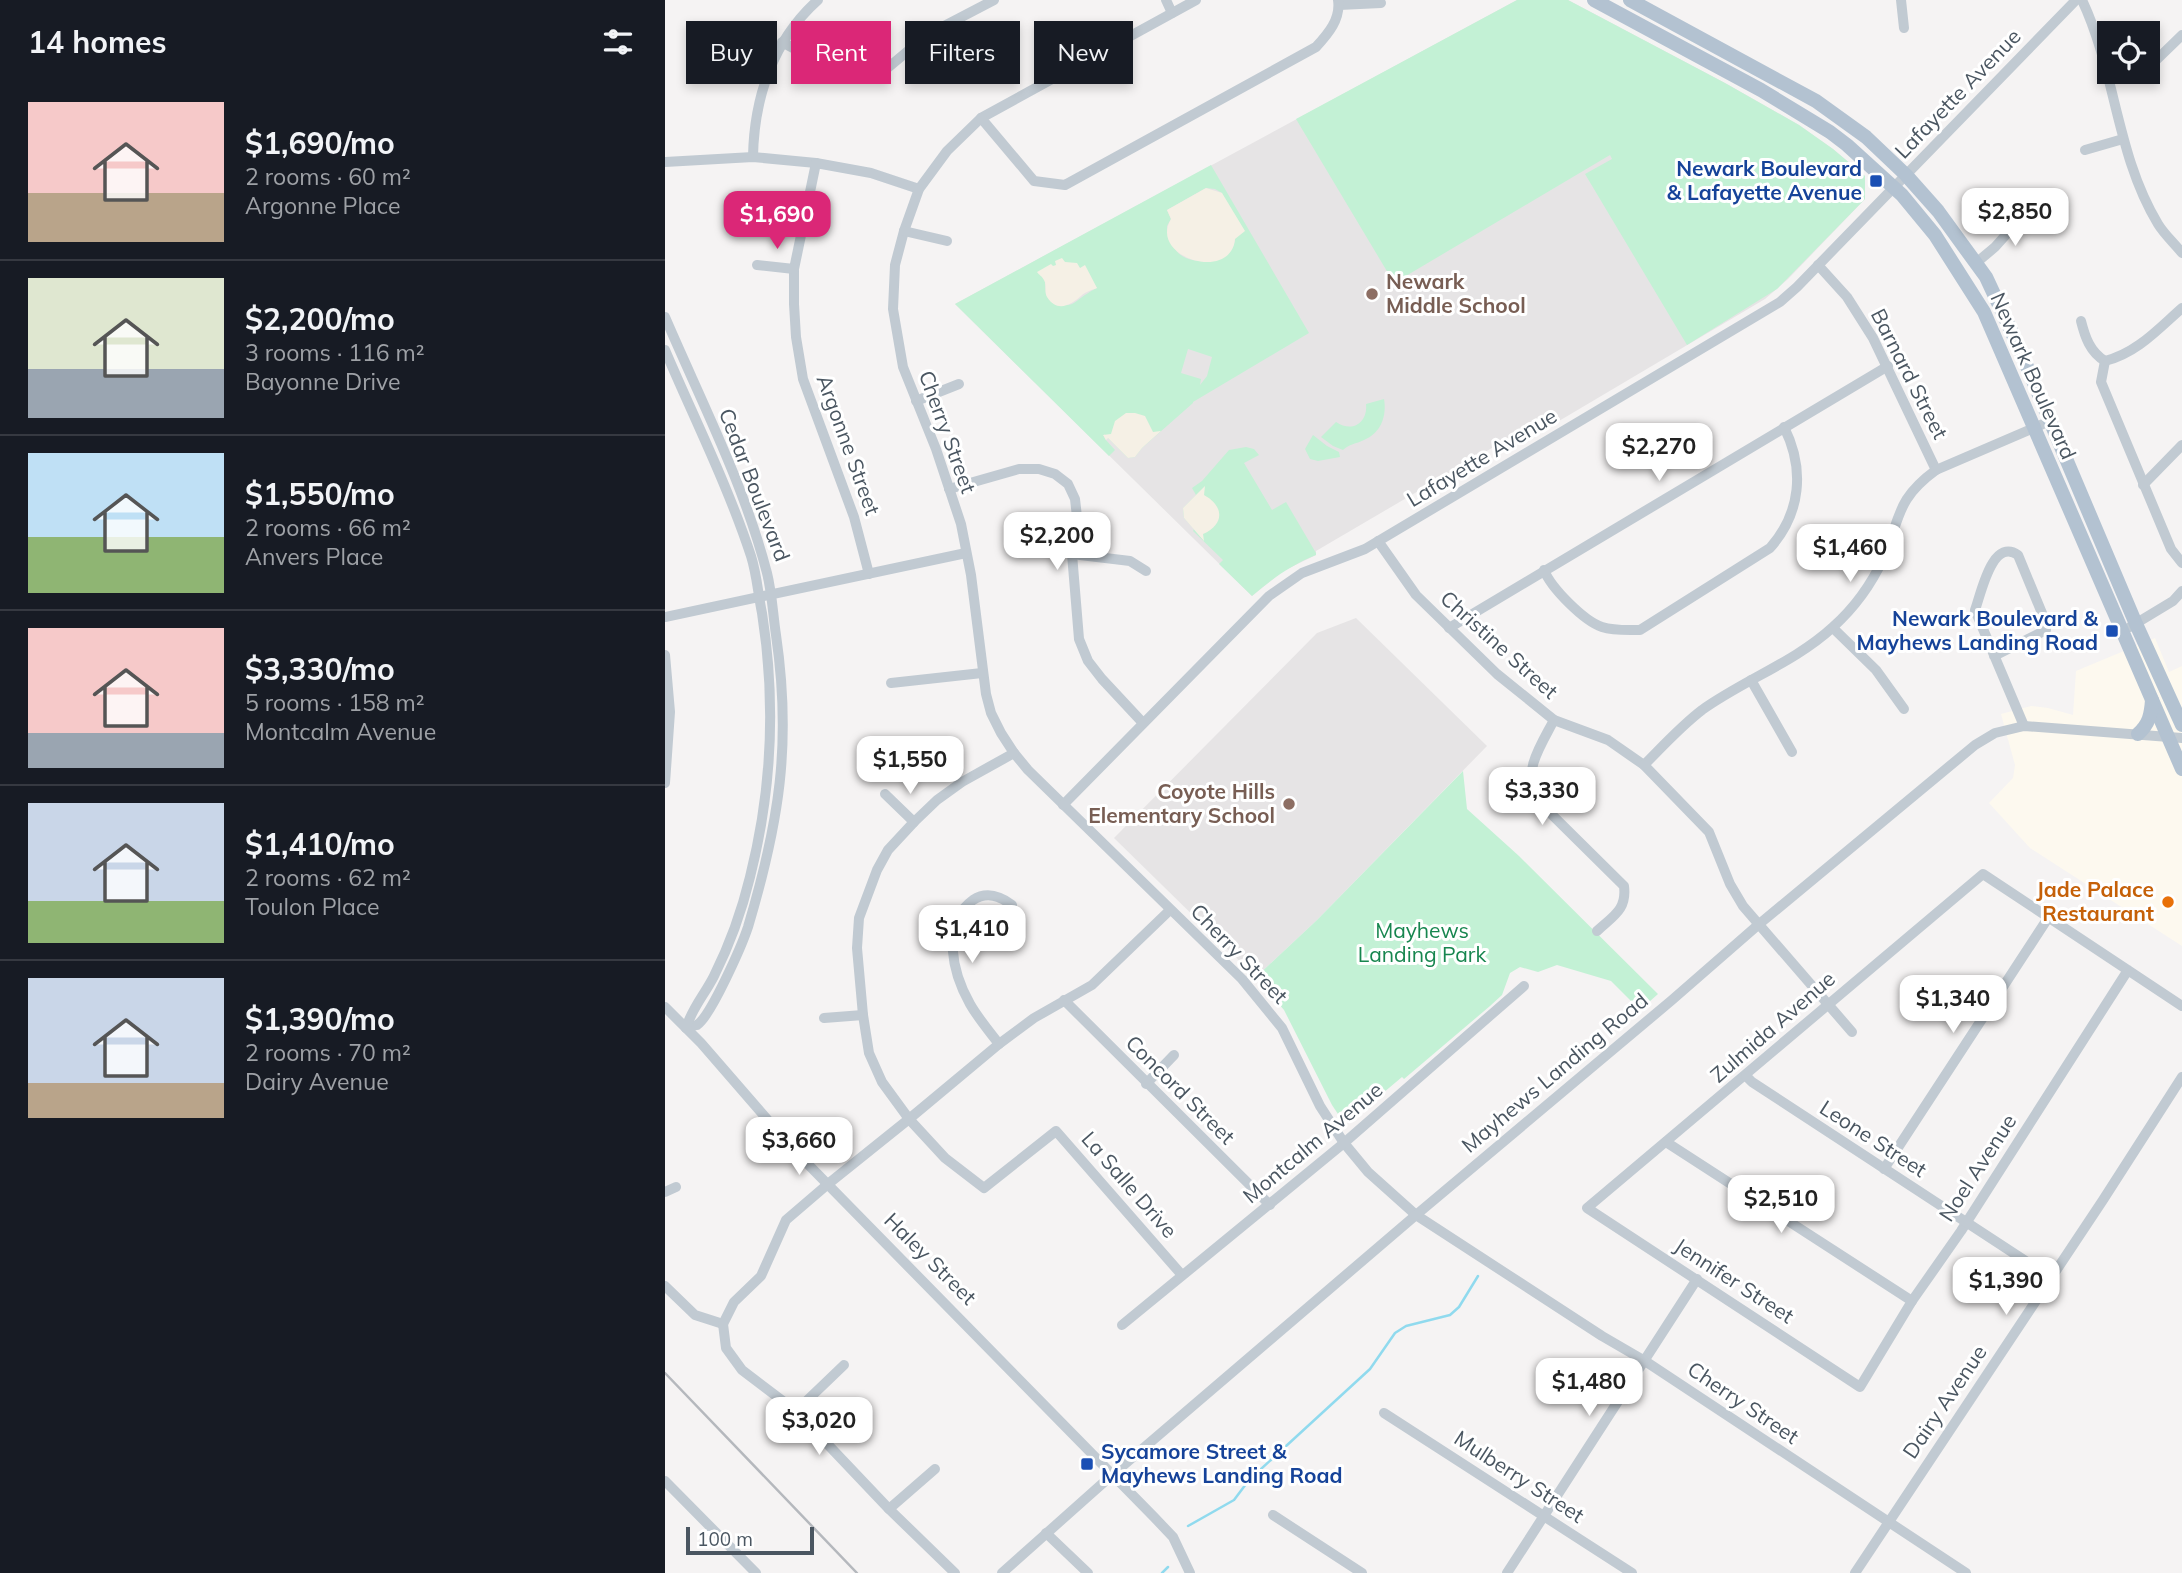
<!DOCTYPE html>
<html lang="en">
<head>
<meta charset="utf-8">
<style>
  body { margin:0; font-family:Mulish,sans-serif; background:#242831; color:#f1f3f6; height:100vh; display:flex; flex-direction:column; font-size:26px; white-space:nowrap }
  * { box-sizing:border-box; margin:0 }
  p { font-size:23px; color:#9ea1a6 }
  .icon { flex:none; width:38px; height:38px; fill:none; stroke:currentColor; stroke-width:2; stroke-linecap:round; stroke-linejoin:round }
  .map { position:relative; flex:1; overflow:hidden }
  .details { display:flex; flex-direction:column; background:#171b24; width:665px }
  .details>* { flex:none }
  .banner { position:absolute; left:21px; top:21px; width:665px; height:63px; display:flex; gap:14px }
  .tools { position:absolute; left:1432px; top:21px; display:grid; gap:14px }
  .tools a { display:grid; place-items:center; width:63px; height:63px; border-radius:0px; background:#171b24; box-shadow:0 4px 10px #0003; font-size:35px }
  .scale { position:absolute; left:21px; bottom:18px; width:128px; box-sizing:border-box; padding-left:7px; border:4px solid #4a5661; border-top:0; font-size:19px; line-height:24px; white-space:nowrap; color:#4a5661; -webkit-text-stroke:5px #fff; paint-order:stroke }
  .price { position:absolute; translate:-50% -60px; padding:0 16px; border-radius:14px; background:#fff; color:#222; font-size:23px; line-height:46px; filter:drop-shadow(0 2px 4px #0008) }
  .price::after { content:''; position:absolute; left:50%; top:42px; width:21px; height:16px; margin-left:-10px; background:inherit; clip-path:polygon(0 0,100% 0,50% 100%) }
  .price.selected { background:#db2777; color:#fff }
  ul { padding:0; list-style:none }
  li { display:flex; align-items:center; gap:21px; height:175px; padding:0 28px }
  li+li { border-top:2px solid #363941 }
  li span { display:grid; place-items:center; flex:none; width:196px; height:140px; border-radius:0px; color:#555 }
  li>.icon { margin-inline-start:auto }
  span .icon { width:84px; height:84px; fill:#fffc; stroke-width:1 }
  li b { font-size:30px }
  h2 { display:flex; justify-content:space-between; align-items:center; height:84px; padding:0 28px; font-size:30px }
  .chip { padding:0 24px; border-radius:0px; background:#171b24; box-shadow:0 4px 10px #0003; font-size:24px; line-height:63px }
  .chip.selected { background:#db2777; color:#fff }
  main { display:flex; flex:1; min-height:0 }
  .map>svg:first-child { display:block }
  .commercial { fill:#fdf9ef }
  .education { fill:#e6e4e5 }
  .green { fill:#c3f1d5; fill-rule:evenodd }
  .sand { fill:#f5f0e5 }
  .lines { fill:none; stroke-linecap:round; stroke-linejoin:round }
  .stream { stroke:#90daee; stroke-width:2.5 }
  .minor { stroke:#c1cad2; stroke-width:10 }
  .major { stroke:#b3c2d1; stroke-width:14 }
  .rail { stroke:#b5b8bd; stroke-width:2.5 }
  .transit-dot { fill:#1a4fb4; stroke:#fff; stroke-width:2.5 }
  .education-dot { fill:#8d6e63; stroke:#fff; stroke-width:2.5 }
  .food-dot { fill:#e8710a; stroke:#fff; stroke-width:2.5 }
  .labels { text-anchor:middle; stroke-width:6; stroke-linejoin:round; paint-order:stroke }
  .street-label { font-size:21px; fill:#4a5661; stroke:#fff }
  .transit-label { font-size:21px; font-weight:bold; fill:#164399; stroke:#fff; text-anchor:end }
  .education-label { font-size:21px; font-weight:bold; fill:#785e54; stroke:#fff; text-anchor:start }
  .food-label { font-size:21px; font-weight:bold; fill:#c56008; stroke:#fff; text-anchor:end }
  .park-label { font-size:21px; fill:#17864f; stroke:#fff }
</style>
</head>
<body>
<main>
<section class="details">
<h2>14 homes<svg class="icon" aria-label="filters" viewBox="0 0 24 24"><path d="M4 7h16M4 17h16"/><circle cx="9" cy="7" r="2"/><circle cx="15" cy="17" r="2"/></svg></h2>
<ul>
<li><span style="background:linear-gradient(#f6c9c9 65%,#b9a48a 0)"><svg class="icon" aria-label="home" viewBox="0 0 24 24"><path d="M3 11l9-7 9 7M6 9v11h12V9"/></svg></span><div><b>$1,690/mo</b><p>2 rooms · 60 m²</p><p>Argonne Place</p></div></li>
<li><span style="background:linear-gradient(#dfe7d0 65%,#9aa5b1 0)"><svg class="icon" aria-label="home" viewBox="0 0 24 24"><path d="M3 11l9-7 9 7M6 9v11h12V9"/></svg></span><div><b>$2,200/mo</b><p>3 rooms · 116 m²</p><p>Bayonne Drive</p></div></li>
<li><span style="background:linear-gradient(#bfe0f5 60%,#8fb573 0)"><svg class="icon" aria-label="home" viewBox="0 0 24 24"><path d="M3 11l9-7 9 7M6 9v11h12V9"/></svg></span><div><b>$1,550/mo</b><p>2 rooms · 66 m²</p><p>Anvers Place</p></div></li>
<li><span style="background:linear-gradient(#f6c9c9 75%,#9aa5b1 0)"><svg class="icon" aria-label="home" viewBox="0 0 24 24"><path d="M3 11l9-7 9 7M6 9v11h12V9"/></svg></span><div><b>$3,330/mo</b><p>5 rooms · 158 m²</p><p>Montcalm Avenue</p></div></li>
<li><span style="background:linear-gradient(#c9d6e8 70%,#8fb573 0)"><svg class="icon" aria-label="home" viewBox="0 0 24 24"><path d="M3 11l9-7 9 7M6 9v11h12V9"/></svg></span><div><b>$1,410/mo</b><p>2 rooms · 62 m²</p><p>Toulon Place</p></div></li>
<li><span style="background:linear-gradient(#c9d6e8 75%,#b9a48a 0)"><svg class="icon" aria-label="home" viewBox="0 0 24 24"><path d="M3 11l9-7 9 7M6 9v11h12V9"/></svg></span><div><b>$1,390/mo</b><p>2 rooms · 70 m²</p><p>Dairy Avenue</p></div></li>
</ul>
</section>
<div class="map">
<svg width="1517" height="1573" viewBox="0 0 1517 1573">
  <rect width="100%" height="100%" fill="#f5f3f3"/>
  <path class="commercial" d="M1490 638 1504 672 1517 666V946L1365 848 1324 803 1348 778 1350 765 1336 714 1366 706 1383 708 1408 715 1411 671Z"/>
  <g class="education">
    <path d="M852 0H903L1060 83 1134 125 1168 149 1200 176V199L1123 279 1100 299 872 434 866 425 651 551V555L618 571 587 596 290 304Z"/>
    <path d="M691 618 822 746 652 920 591 977 449 838 652 633Z"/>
  </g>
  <g class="green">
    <path d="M852 0H903L1060 83 1134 125 1168 149 1200 176V199L1112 289 1022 345 920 174 947 159 945 155 729 283 631 119Z"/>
    <path d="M546 165 644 333 528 402V403L477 448 470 457 463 458 439 434 440 439 450 450 444 456 290 304ZM541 188 550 189 557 193 570 239C568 262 539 265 521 258 509 253 503 239 502 226L506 219 502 210ZM400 262 415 268 432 288C405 301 410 315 381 295L380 281 377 276 388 267ZM523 349 547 357 542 376 535 385 536 379 516 373Z"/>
    <path d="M719 399C722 416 716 433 699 440 691 444 684 444 678 450L668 446 656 437 671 422C687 433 703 423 701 404Z"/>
    <path d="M648 435 662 446 674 452 675 457 653 461 645 459 640 449Z"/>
    <path d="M581 447 589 449 594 455 579 463 607 510 621 502 651 553V555C626 565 607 579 587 596L554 564 558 560 528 531 529 529 519 518 518 508 531 495 527 488 537 481 564 450Z"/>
    <path d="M798 771 802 809 854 856 993 994 975 1010 946 981 892 965 873 972 855 967 845 973 837 995 825 1006 739 1079 737 1077 686 1120 681 1122 677 1120 667 1105 619 1010 591 977 652 920Z"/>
  </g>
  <g class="sand">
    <path d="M541 188 557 193 580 231 570 239C566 283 483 257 506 219L502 210Z"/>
    <path d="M397 258 400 262 412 263 415 268 420 265 432 288C427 290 420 292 416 296 406 305 392 313 382 297 379 291 382 285 379 280 377 276 374 275 372 272L386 264 388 266 391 265 390 261Z"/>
    <path d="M461 413H470L480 416 488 432 496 431 477 448 470 457 463 458 443 438 441 440 438 435 446 434 450 421Z"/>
    <path d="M540 486 539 495C559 506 560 524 538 534L539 541 519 518 518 508Z"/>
  </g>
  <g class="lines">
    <g class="stream">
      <path d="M523 1526 569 1500 584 1480 705 1369 730 1333 741 1326 785 1315 794 1307 813 1276"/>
      <path d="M497 1573 503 1567"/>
    </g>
    <g class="minor">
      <path d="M501 0 507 13"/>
      <path d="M531 0 316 118 282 151 254 189 239 231 230 265 228 309 238 367 271 449 296 524 306 575 321 694 326 713 336 733 349 753 363 770 577 979 617 1028 655 1106 679 1143 703 1172 751 1215 937 1336 980 1361 1301 1573"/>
      <path d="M1236 0 1239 28"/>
      <path d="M1417 0C1451 72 1451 155 1493 224 1499 234 1509 243 1517 253"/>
      <path d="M674 5 716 3"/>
      <path d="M117 42 152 61 219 71 262 35 329 0"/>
      <path d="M1482 69 1517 35"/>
      <path d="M1445 80 1472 72"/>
      <path d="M316 118 369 181 400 185 651 47C663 34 676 19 673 0"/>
      <path d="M1420 150 1458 139"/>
      <path d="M88 157C89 98 108 40 153 0"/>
      <path d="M0 162 88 157 151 163 206 173 254 189"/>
      <path d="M151 163 129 269V304L131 337 138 379 189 517 204 574"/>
      <path d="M239 231 282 241"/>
      <path d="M1311 263 1330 247 1364 209"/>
      <path d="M92 265 129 269"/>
      <path d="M1153 265 1182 297 1208 338 1271 470"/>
      <path d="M0 317C36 401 79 484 102 573 107 593 108 615 111 635 127 744 114 823 83 927 77 945 46 1016 32 1025 28 1026 25 1027 21 1028"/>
      <path d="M1416 321C1420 337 1425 352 1440 361"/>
      <path d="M0 350C29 418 63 486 86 556 92 575 93 594 97 613 111 702 107 790 85 877 77 910 64 946 49 976 40 994 27 1008 21 1028"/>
      <path d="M1440 361 1436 382 1506 549 1517 563"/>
      <path d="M1440 361C1472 353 1493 329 1517 308"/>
      <path d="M251 401 294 384"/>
      <path d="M1478 485 1517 445"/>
      <path d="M284 489 354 469H374L390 474 403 484 410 499 412 517 407 554 414 639 423 661 437 679 478 723"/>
      <path d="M713 541 751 595 832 674 889 720 943 740 979 765 1044 832 1065 884 1078 906 1187 1032"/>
      <path d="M407 554 465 561 481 571"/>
      <path d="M879 570C886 588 919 621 937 627 949 631 963 630 975 630L1105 548C1136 513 1140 469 1119 427"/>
      <path d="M0 617 301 553"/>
      <path d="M1465 627 1508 601 1517 591"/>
      <path d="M784 628 1223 366"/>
      <path d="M1168 628 1211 670 1239 709"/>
      <path d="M0 655 5 712 0 783"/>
      <path d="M1329 656 1381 630 1379 618 1353 555C1327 537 1316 594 1310 610L1359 726"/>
      <path d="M1086 680 1127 752"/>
      <path d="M226 683 317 673"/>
      <path d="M889 720C876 745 858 770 870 798L959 886C962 910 948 916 932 931"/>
      <path d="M349 753 297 782 272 800 249 822 223 850 212 870 194 918 192 948 198 1015 204 1053 217 1082 244 1119 280 1158 319 1188 391 1131 516 1274"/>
      <path d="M979 765C998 746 1016 726 1037 710 1079 680 1130 662 1168 627 1189 608 1206 585 1218 559 1236 518 1230 500 1271 470L1385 421"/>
      <path d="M220 794 249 822"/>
      <path d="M398 805 604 596 637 573 700 549 1115 302 1132 287 1411 0"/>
      <path d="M1463 970 1296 1231 1247 1301 1195 1387 922 1208 1318 874 1517 1006"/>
      <path d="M399 1000 605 1205"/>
      <path d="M0 1007 36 1043 128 1149 489 1517 508 1537 525 1573"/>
      <path d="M159 1018 198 1015"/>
      <path d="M334 1044C324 1031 313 1018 305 1004 288 974 275 924 308 900 322 891 335 896 347 905"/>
      <path d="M1081 1076 1087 1082 1385 1277"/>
      <path d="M481 1084 509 1055"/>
      <path d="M1001 1142 1247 1301"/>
      <path d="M1219 1169 1383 918"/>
      <path d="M0 1192 11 1187"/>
      <path d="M0 1286 30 1315 58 1324"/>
      <path d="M58 1324 69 1302 96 1276 121 1220 163 1184 244 1119 334 1044 369 1018 427 985 505 910"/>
      <path d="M58 1324 61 1348 77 1370 131 1411 224 1509 290 1573"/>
      <path d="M457 1325 679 1143 859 986"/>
      <path d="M131 1411 179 1365"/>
      <path d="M719 1413 967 1573"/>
      <path d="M0 1481 91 1573"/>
      <path d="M224 1509 270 1469"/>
      <path d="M608 1515 697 1573"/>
      <path d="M381 1533 423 1573"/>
      <path d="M337 1573 447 1475 751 1215 1007 1000 1093 925 1310 745 1330 733 1359 726 1517 738"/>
      <path d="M842 1573 1032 1279"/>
      <path d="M1190 1573 1438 1200 1517 1077"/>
    </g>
    <g class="major">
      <path d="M929 0 1096 90 1165 132 1182 145 1237 195 1270 235 1319 312 1517 769"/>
      <path d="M965 0 1151 101 1201 137 1241 175 1273 211 1321 277 1355 350 1471 624 1517 725"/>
      <path d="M1473 734C1484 724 1486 715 1487 700"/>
    </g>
    <path class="rail" d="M0 1373 192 1573"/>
  </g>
  <g class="transit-dot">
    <rect x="1204" y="174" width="14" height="14" rx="3.5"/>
    <rect x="1440" y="624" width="14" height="14" rx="3.5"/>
    <rect x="415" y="1457" width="14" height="14" rx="3.5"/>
  </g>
  <g class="education-dot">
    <circle cx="707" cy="294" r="7"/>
    <circle cx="624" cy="804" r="7"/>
  </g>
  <circle class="food-dot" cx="1503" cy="902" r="7"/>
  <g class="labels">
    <g class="street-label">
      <text transform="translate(1293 94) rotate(-46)" y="7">Lafayette Avenue</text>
      <text transform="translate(1244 374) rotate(63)" y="7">Barnard Street</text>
      <text transform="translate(1368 376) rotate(66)" y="7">Newark Boulevard</text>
      <text transform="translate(282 432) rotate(70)" y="7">Cherry Street</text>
      <text transform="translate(183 445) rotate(70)" y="7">Argonne Street</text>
      <text transform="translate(817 458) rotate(-31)" y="7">Lafayette Avenue</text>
      <text transform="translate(89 485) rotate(69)" y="7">Cedar Boulevard</text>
      <text transform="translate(834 645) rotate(42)" y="7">Christine Street</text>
      <text transform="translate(574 954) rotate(46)" y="7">Cherry Street</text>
      <text transform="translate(1108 1027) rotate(-41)" y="7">Zulmida Avenue</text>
      <text transform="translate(890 1073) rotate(-40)" y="7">Mayhews Landing Road</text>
      <text transform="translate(515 1090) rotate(45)" y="7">Concord Street</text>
      <text transform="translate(1208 1139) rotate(33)" y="7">Leone Street</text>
      <text transform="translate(648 1143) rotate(-40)" y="7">Montcalm Avenue</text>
      <text transform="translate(1313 1168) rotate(-57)" y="7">Noel Avenue</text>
      <text transform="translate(464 1185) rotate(49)" y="7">La Salle Drive</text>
      <text transform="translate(265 1259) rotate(45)" y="7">Haley Street</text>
      <text transform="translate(1069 1281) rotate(33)" y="7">Jennifer Street</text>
      <text transform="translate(1280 1402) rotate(-56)" y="7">Dairy Avenue</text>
      <text transform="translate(1078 1403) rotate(34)" y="7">Cherry Street</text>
      <text transform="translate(854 1477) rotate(33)" y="7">Mulberry Street</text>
    </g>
    <g class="transit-label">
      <text x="1197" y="176">Newark Boulevard<tspan x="1197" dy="24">&amp; Lafayette Avenue</tspan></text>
      <text x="1433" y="626">Newark Boulevard &amp;<tspan x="1433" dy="24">Mayhews Landing Road</tspan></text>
      <text x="436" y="1459" text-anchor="start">Sycamore Street &amp;<tspan x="436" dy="24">Mayhews Landing Road</tspan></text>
    </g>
    <g class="education-label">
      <text x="721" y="289">Newark<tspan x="721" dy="24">Middle School</tspan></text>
      <text x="610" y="799" text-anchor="end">Coyote Hills<tspan x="610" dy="24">Elementary School</tspan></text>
    </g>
    <g class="food-label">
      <text x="1489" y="897">Jade Palace<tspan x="1489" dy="24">Restaurant</tspan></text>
    </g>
    <g class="park-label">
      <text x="757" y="938">Mayhews<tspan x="757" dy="24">Landing Park</tspan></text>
    </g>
  </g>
</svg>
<div class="tools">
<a><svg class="icon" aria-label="locate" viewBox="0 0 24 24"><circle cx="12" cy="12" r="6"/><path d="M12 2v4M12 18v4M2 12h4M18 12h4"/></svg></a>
</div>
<div class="scale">100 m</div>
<b class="price" style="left:1350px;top:248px">$2,850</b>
<b class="price selected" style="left:112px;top:251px">$1,690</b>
<b class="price" style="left:994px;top:483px">$2,270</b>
<b class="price" style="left:392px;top:572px">$2,200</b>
<b class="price" style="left:1185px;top:584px">$1,460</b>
<b class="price" style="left:245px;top:796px">$1,550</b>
<b class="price" style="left:877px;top:827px">$3,330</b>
<b class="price" style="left:307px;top:965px">$1,410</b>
<b class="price" style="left:1288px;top:1035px">$1,340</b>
<b class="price" style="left:134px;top:1177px">$3,660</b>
<b class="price" style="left:1116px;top:1235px">$2,510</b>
<b class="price" style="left:1341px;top:1317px">$1,390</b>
<b class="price" style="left:924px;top:1418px">$1,480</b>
<b class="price" style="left:154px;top:1457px">$3,020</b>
<div class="banner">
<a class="chip">Buy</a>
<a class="chip selected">Rent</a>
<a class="chip">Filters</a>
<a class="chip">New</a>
</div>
</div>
</main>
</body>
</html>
